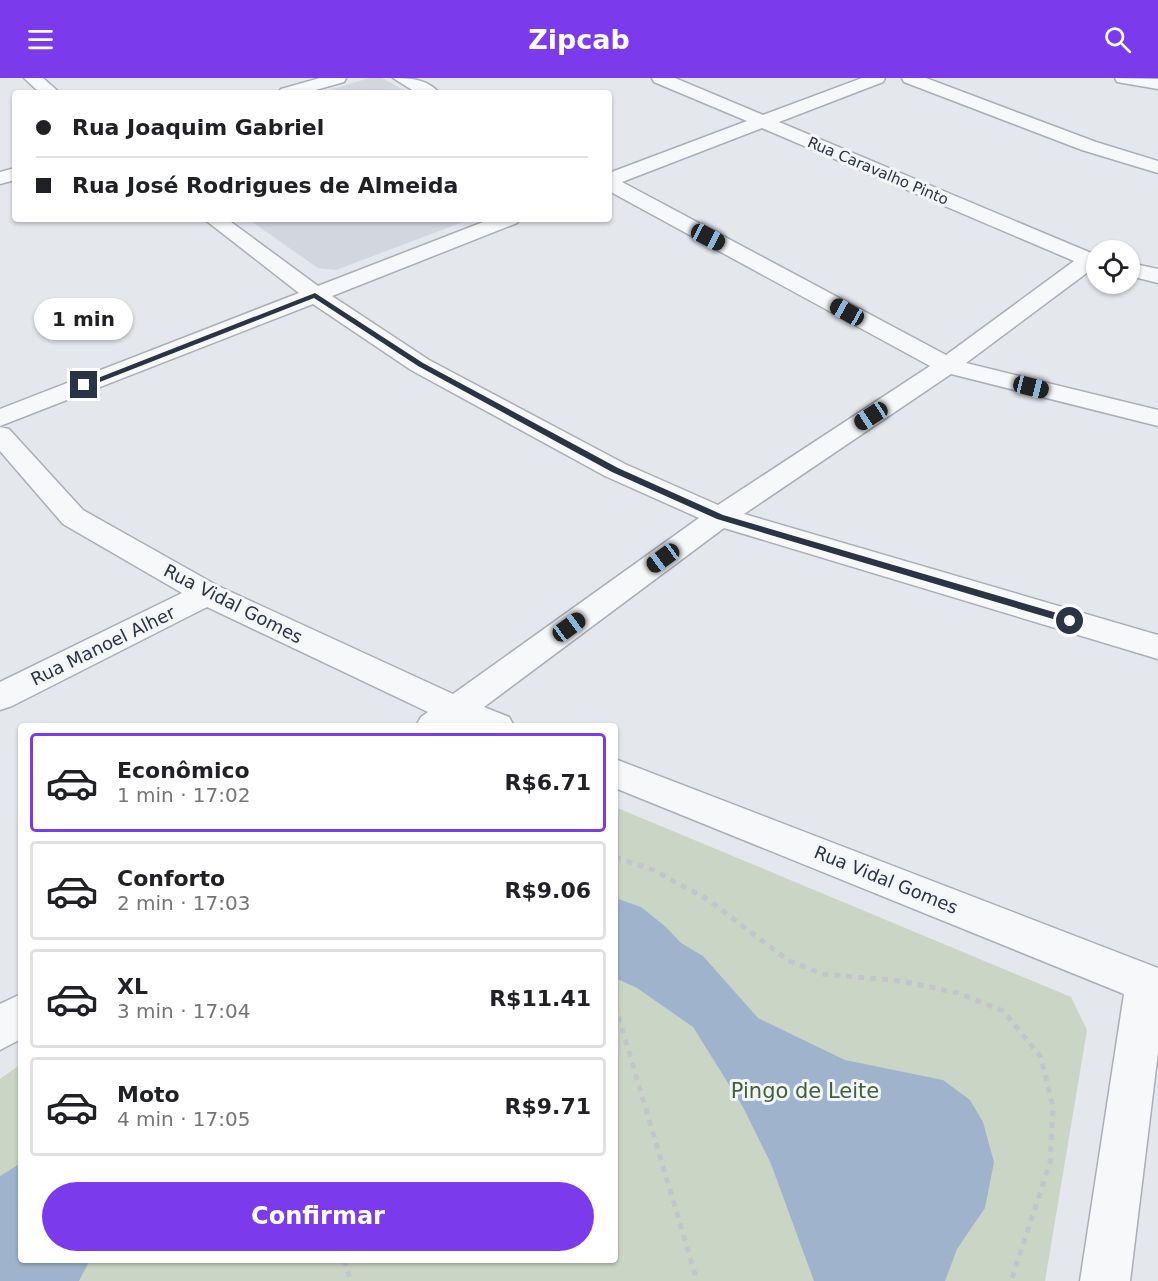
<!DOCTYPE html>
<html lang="pt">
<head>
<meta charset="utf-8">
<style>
  body { margin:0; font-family:"DejaVu Sans",sans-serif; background:#f6f6f6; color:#202124; height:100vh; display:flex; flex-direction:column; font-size:22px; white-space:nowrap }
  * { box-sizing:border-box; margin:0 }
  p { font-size:20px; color:#757577 }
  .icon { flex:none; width:33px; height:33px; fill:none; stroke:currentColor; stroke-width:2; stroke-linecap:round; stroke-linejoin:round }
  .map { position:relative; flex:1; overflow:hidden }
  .panel { position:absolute; left:18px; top:645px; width:600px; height:540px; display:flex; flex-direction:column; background:#fff; border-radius:6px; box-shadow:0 2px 4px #0004 }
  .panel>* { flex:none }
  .top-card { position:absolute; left:12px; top:12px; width:600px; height:132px; border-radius:6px; box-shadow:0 2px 4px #0004; display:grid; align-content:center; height:132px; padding:0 24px; background:#fff }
  .controls { position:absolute; left:1086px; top:162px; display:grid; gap:12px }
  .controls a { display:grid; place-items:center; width:54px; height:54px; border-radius:50%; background:#fff; box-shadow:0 2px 4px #0004; font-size:30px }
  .end { position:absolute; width:27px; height:27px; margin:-14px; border:8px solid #2b3445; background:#fff; box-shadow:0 0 0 3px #fff }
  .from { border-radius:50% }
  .bubble { position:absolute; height:42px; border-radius:21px; background:#fff; box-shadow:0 2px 4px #0004; font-size:20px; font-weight:600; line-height:42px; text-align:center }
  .car { position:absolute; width:18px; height:36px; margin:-18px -9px; border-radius:8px; box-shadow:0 0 4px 2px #0007; background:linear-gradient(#222 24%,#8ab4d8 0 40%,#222 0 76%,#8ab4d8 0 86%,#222 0) }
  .top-card b { display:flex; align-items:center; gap:21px; height:57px; font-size:22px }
  .top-card b+b { border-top:2px solid #e0e0e0 }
  .top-card i { width:15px; height:15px; background:#202124 }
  ul { padding:10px 0 0; list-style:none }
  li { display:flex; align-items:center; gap:18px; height:99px; margin:0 12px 9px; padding:0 12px; border:3px solid #e0e0e0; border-radius:6px }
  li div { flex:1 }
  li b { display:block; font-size:22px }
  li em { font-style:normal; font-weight:600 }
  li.selected { border-color:#7c3aed }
  li>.icon { width:54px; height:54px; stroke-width:1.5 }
  .primary-button { display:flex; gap:12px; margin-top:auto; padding:12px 24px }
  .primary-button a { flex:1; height:69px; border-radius:36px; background:#7c3aed; color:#fff; font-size:24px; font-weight:600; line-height:69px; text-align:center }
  header { display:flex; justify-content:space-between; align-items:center; height:78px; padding:0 24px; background:#7c3aed; color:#fff; font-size:27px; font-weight:600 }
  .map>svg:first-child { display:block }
</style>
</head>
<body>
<header><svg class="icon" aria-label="menu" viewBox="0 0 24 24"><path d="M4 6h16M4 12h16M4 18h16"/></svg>Zipcab<svg class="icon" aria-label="search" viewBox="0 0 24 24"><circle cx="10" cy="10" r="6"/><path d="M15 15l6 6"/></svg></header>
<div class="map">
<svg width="1158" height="1203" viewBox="0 0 1158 1203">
  <rect width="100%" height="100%" fill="#e4e7ec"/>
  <path fill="#d2d6de" d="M 369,0 L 382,0 L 409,15 L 320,15 Z
    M 248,141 L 471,141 L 336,192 L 318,190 Z"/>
  <path fill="#c9d6c5" d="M 615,729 L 1071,919 L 1087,952 L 1045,1203 L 0,1203 L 0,1001 L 21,986 L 21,1182 L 615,1182 Z"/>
  <path fill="#9fb4cc" d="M 615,820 L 641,829 L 666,849 L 681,865 L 703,878 L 758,940 L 845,982 L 943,1002 L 970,1022 L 983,1044 L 994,1084 L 985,1130 L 957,1171 L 945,1203 L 814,1203 L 771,1086 L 743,1029 L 693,949 L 637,910 L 615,900 Z
    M 21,1085 L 21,1182 L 90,1182 L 79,1203 L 0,1203 L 0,1098 Z"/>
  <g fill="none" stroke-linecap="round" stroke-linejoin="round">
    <g stroke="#a9aeb7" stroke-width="3">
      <path id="minor" d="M 24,0 L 43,0 L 60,15 L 40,15 Z
        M 320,0 L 346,0 L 344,4 L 305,15 L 278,15 L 281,11 Z
        M 393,0 C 409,0 428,1 439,15 L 417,15 Z
        M 652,0 L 675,0 L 763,37 L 862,0 L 885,0 L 883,4 L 779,44 L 1096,177 L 1096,191 L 1092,191 L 966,285 L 1158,332 L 1158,348 L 951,296 L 744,436 L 1158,557 L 1158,581 L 724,450 L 484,629 L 509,639 L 514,648 L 416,648 L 421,639 L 428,634 L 207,529 L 12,628 L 0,632 L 0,604 L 182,515 L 63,446 L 0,373 L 0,349 L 9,351 L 83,432 L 218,508 L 453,616 L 699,440 L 605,398 L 411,292 L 313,226 L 0,348 L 0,331 L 299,215 L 204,141 L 227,141 L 318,208 L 491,141 L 520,141 L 517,145 L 332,218 L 429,282 L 625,386 L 718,427 L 930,288 L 609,113 L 609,95 L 747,43 L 654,4 ZM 762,50 L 1074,183 L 946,277 L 622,104 Z
        M 902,0 L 926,0 L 1096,64 L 1158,83 L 1158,95 L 1082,72 L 904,4 Z
        M 1115,0 L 1158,1 L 1158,11 L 1117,4 Z
        M 15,90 L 15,102 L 0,106 L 0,94 Z
        M 1130,185 L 1158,191 L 1158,205 L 1130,198 Z
        M 615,681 L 1158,890 L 1158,974 L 1130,1203 L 1080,1203 L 1124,916 L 615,710 Z
        M 21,916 L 21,961 L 0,972 L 0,926 Z"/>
    </g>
    <path stroke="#c2c5cb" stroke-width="5" stroke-dasharray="6 6" stroke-linecap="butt" d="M 615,779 L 653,792 L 707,821 L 789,883 L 823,896 L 901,903 L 958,915 L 1003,933 L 1041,979 L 1053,1030 L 1050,1085 L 1011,1203
      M 615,927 L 697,1203
      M 344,1182 L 351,1203"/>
    <use href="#minor" fill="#f7f8fa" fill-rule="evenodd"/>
  </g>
  <path fill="#2b3445" d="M 315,215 L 423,285 L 618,390 L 723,437 L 1074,540 L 1075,543 L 1070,546 L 717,441 L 612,394 L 418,288 L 314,220 L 87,309 L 80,307 Z"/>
  <g text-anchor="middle" stroke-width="6" stroke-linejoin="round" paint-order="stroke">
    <g font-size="15" fill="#2b3445" stroke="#f4f6f9">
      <text transform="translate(878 93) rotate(23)" y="5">Rua Caravalho Pinto</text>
    </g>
    <g font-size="18" fill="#2b3445" stroke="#f4f6f9">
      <text transform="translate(233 526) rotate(27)" y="6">Rua Vidal Gomes</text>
      <text transform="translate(103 568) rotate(-26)" y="6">Rua Manoel Alher</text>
      <text transform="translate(886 802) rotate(22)" y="6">Rua Vidal Gomes</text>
    </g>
    <g font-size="21" fill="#3f6138" stroke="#f4f6f9">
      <text x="805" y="1020">Pingo de Leite</text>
    </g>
  </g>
</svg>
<div class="controls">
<a><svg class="icon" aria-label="locate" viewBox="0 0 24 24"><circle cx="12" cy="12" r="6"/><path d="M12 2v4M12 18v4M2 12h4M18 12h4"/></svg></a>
</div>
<i class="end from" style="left:1070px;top:543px"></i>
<i class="end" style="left:84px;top:307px"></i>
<div class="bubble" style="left:34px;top:220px;width:99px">1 min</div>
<i class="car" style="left:708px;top:159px;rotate:118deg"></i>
<i class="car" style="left:847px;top:234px;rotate:299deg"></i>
<i class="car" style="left:1031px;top:309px;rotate:104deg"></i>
<i class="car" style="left:871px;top:338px;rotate:237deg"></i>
<i class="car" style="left:663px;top:480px;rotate:234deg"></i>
<i class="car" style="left:569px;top:549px;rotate:54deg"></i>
<div class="top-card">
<b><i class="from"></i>Rua Joaquim Gabriel</b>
<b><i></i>Rua José Rodrigues de Almeida</b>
</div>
<section class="panel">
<ul>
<li class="selected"><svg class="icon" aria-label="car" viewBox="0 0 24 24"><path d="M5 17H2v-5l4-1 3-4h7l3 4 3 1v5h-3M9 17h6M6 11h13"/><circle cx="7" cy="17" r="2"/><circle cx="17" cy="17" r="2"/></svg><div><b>Econômico</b><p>1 min · 17:02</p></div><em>R$6.71</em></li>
<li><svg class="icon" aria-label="car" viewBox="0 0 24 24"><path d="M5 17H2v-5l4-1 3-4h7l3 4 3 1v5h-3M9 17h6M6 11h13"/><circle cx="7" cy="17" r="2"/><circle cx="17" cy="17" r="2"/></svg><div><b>Conforto</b><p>2 min · 17:03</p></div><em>R$9.06</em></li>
<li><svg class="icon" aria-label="car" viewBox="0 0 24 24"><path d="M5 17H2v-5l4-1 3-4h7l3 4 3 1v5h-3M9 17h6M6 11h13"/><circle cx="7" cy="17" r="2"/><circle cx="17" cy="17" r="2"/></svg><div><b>XL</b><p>3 min · 17:04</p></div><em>R$11.41</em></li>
<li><svg class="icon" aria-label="car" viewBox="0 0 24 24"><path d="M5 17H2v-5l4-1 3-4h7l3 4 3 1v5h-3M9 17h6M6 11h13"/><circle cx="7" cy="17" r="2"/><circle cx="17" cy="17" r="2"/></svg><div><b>Moto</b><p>4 min · 17:05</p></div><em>R$9.71</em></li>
</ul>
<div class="primary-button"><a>Confirmar</a></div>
</section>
</div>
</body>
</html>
